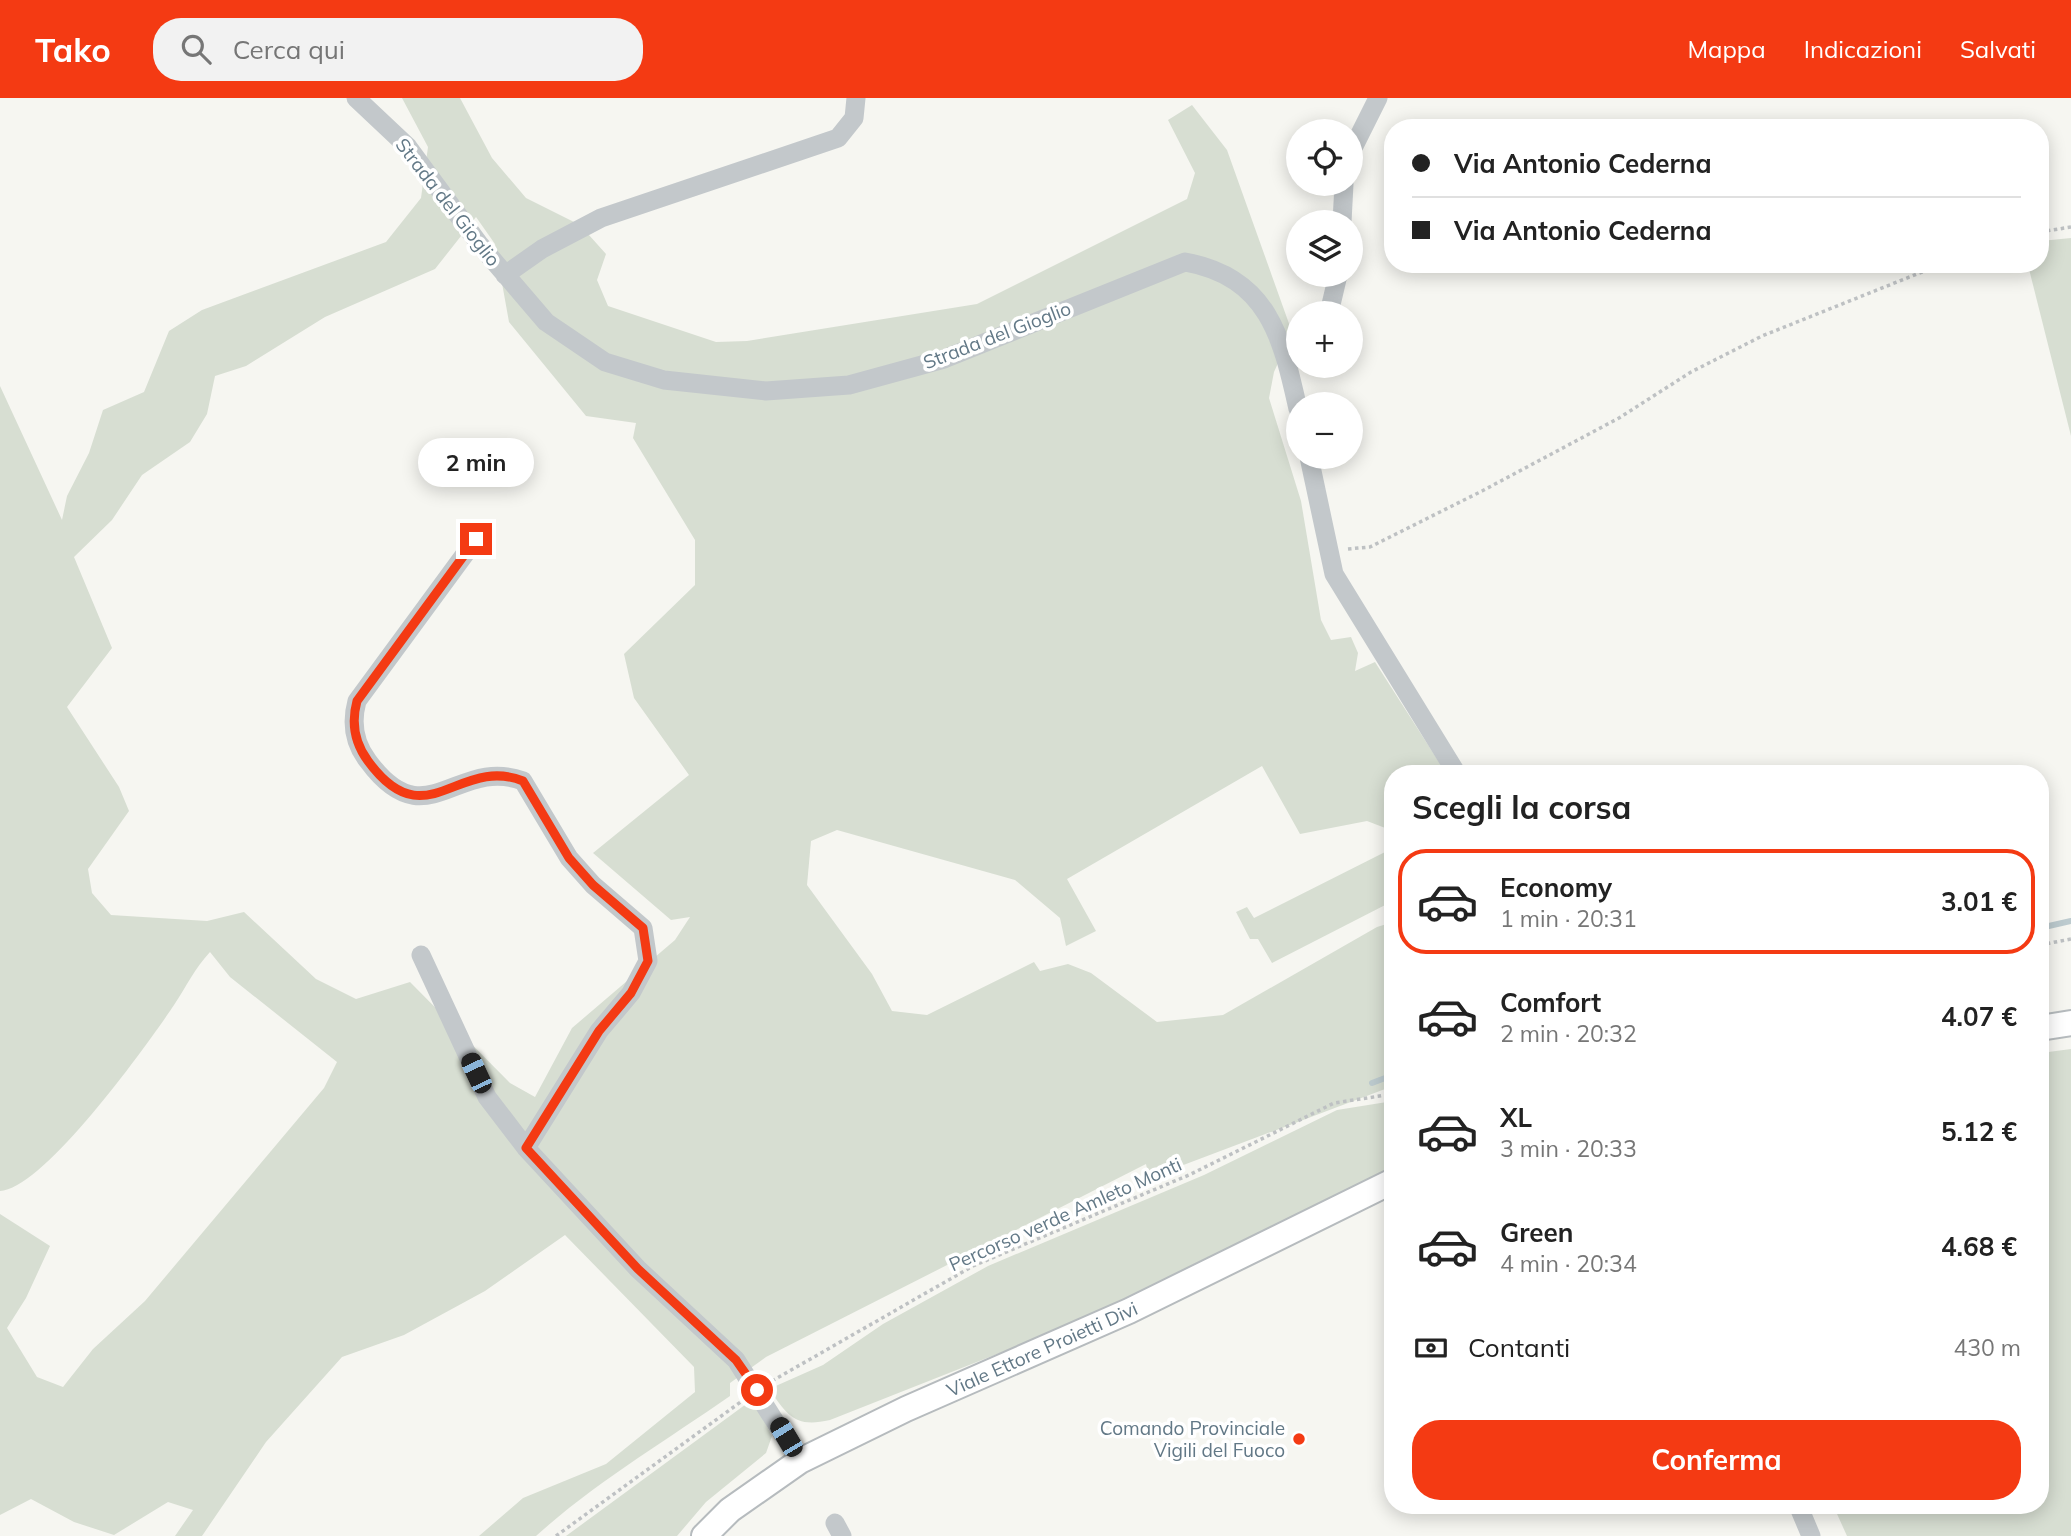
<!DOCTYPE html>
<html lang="it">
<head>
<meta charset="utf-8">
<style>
  body { margin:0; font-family:Mulish,sans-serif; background:#f2f2f2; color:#222; height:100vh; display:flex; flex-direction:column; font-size:26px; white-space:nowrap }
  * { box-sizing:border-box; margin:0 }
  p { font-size:23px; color:#767676 }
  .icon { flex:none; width:38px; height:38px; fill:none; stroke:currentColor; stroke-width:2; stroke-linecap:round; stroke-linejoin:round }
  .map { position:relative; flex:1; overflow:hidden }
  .side { position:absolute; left:1384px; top:667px; width:665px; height:749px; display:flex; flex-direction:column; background:#fff; border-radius:28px; box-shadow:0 4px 18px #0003 }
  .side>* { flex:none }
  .banner { position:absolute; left:1384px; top:21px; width:665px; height:154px; border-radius:28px; box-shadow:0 4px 18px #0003; display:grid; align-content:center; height:154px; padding:0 28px; background:#fff }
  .controls { position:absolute; left:1286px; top:21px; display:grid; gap:14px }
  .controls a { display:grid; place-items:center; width:77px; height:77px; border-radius:50%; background:#fff; box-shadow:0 4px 18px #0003; font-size:35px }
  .end { position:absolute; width:32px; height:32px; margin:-16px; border:9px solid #f43a13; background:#fff; box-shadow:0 0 0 4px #fff }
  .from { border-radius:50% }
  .bubble { position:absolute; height:49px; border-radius:24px; background:#fff; box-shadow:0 4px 18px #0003; font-size:23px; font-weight:700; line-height:49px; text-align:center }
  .car { position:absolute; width:21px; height:42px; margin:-21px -10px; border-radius:9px; box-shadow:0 0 5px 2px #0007; background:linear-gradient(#222 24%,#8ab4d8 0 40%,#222 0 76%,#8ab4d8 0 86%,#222 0) }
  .banner b { display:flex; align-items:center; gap:24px; height:66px; font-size:26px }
  .banner b+b { border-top:2px solid #e0e0e0 }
  .banner i { width:18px; height:18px; background:#222 }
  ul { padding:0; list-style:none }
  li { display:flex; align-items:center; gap:21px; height:105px; margin:0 14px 10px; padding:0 14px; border:4px solid transparent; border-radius:28px }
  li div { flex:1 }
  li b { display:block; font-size:26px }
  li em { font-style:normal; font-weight:700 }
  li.on { border-color:#f43a13 }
  li>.icon { width:63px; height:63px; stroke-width:1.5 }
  h2 { padding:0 28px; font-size:32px; line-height:84px }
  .pay { display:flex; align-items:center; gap:18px; height:77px; padding:0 28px; font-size:26px }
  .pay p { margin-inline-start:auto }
  .action { display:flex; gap:14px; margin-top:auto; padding:14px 28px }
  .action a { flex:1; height:80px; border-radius:28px; background:#f43a13; color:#fff; font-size:28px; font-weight:700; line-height:80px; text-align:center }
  header { display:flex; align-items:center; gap:42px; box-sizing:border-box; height:98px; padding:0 35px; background:#f43a13; color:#fff }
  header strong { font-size:33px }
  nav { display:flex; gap:38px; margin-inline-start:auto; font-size:24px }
  .search { width:490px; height:63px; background:#f2f2f2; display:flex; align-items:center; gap:18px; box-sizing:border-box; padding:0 24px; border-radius:28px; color:#767676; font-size:26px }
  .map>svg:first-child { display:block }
</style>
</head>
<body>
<header>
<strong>Tako</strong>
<div class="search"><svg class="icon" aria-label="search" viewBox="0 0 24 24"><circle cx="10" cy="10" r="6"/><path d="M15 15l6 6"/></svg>Cerca qui</div>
<nav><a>Mappa</a><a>Indicazioni</a><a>Salvati</a></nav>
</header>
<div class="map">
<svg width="2071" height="1438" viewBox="0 0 2071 1438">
  <rect width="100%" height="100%" fill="#f6f6f1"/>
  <path fill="#d7ded2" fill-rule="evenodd" d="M 402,0 L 460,0 L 492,60 L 526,100 L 580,127 L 606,156 L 597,182 L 608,208 L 716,244 L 747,243 L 977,206 L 1187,101 L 1195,75 L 1168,22 L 1192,7 L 1227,52 L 1292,234 L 1274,274 L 1269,300 L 1301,403 L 1321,522 L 1331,542 L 1351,539 L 1358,555 L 1355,573 L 1375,564 L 1446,675 L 1393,676 L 1393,733 L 1367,723 L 1300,736 L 1262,668 L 1067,781 L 1096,833 L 1066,848 L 1060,820 L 1015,782 L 837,732 L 811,743 L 807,787 L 872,876 L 892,913 L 927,917 L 1034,864 L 1040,873 L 1068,866 L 1091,875 L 1157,924 L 1223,917 L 1377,829 L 1393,824 L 1393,988 L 1149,1080 L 1146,1066 L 766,1259 L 730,1285 L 730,1298 C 664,1344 596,1384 536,1438 L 479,1438 L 523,1400 L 606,1366 L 695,1294 L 694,1269 L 565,1137 L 485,1193 L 404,1237 L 342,1259 L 266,1344 L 202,1438 L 175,1438 L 193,1412 L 168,1404 L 114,1437 L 74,1424 L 31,1401 L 0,1417 L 0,1116 L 50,1148 L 26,1200 L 7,1230 L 37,1279 L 63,1289 L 93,1251 L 145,1203 L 324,990 L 337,964 L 230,879 L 210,854 C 195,870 186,889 174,907 C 148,946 44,1091 0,1093 L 0,288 L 62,422 L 67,398 L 89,355 L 103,312 L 144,294 L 169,233 L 202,212 L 386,144 L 421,100 L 428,49 ZM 476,119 L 495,146 L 509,224 L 586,318 L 636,325 L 633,340 L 695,442 L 695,487 L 624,556 L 634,600 L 689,677 L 593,755 L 671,822 L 690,819 L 675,842 L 572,930 L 535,999 L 510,985 L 410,884 L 356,901 L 316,881 L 244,814 L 207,823 L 111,817 L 92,795 L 88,771 L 129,713 L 119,689 L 67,609 L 112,550 L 74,459 L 112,422 L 142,377 L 190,344 L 207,316 L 215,278 L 246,268 L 325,219 L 435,171 Z
    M 2071,140 L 2071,338 L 2029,171 L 2021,166 L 2040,166 L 2041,143 Z
    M 1393,750 L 1393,803 L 1272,865 L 1258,841 L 1250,841 L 1236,814 L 1247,809 L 1254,820 Z
    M 2071,951 L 2071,1438 L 1847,1438 L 1833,1407 L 2040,1407 L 2041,955 Z
    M 1393,1003 L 1393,1076 L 1124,1206 L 830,1322 C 795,1330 788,1318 769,1291 L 823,1267 L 883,1226 L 988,1168 L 1204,1077 L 1337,1012 Z
    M 753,1301 L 772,1338 L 766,1355 L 706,1404 L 677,1438 L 566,1438 Z"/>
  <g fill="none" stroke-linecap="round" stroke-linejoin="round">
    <path stroke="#bdcbcf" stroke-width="6" d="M 2040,830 L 2071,823
      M 1372,985 L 1393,977"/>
    <g stroke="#b6bbbe" stroke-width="28">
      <path id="major" d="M 2040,930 L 2071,925
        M 704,1438 L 730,1412 L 800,1363 L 906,1311 L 1129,1213 L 1393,1083"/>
    </g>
    <path stroke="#bec1c3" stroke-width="3.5" stroke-dasharray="3.5 3.5" stroke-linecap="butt" d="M 2040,134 L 2071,129
      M 1348,451 L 1370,449 L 1482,393 L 1619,320 L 1691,274 L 1762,238 L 1942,166
      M 2040,847 L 2071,841
      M 772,1283 L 973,1168 L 1189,1077 L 1334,1005 L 1393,996
      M 556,1438 L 742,1303"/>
    <path stroke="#c3c8cb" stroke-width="19" d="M 356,0 L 408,49 L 480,147 L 546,224 L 605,264 L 664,282 L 766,293 L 849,287 L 944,261 L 1185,164 C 1268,179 1282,239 1298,311
      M 1351,54 L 1378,0
      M 1342,124 L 1344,86
      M 505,177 L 542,151 L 601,120 L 838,40 L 854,20 L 856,0
      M 1329,215 L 1338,177
      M 1309,359 L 1334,476 L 1457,676
      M 476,441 L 357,603 C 351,625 354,645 368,663 C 426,742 457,658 523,683 L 569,760 L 593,787 L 643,830 L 648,863 L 631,895 L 599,933 L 526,1050
      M 421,857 L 487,999 L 526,1050 L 638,1171 L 736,1262 L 800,1363
      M 1798,1407 L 1811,1438
      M 835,1425 L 842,1438"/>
    <use href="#major" stroke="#fff" stroke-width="24"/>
  </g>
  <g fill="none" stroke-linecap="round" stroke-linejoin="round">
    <path stroke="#f43a13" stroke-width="9" d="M 476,441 L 357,603 C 351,625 354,644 368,663 C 426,742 458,657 523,683 L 569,760 L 593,787 L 643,830 L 648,863 L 631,895 L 599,933 L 526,1050 L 638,1171 L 736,1262 L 757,1292"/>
  </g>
  <circle fill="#f43a13" stroke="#fff" stroke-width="2.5" cx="1299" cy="1341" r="7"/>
  <g text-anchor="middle" stroke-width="7" stroke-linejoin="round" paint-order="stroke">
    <g font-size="19" fill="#627886" stroke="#fff">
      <text transform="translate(448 104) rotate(52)" y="7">Strada del Gioglio</text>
      <text transform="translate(997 237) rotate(-21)" y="7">Strada del Gioglio</text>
      <text transform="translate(1065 1116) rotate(-24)" y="7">Percorso verde Amleto Monti</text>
      <text transform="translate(1042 1251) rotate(-24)" y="7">Viale Ettore Proietti Divi</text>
    </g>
    <g font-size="19" fill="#627886" stroke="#fff" text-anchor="end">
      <text x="1285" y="1337">Comando Provinciale<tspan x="1285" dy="22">Vigili del Fuoco</tspan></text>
    </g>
  </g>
</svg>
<div class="controls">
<a><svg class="icon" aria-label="locate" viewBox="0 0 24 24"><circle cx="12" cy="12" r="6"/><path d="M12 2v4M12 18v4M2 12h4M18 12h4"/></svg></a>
<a><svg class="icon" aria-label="layers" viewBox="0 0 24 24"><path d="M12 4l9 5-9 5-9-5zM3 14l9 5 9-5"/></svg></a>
<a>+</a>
<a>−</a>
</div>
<i class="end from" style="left:757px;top:1292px"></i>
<i class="end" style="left:476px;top:441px"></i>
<div class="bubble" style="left:418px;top:340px;width:116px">2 min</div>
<i class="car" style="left:476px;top:975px;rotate:335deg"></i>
<i class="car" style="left:786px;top:1339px;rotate:329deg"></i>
<div class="banner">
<b><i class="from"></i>Via Antonio Cederna</b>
<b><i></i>Via Antonio Cederna</b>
</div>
<section class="side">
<h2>Scegli la corsa</h2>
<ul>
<li class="on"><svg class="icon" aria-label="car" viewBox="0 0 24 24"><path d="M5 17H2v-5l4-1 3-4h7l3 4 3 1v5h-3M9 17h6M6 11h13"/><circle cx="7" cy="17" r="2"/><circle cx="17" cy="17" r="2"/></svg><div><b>Economy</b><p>1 min · 20:31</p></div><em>3.01 €</em></li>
<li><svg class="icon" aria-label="car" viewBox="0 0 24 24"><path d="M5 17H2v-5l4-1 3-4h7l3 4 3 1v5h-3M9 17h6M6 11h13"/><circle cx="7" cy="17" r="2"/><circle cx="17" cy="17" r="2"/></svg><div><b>Comfort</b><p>2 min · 20:32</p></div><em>4.07 €</em></li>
<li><svg class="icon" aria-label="car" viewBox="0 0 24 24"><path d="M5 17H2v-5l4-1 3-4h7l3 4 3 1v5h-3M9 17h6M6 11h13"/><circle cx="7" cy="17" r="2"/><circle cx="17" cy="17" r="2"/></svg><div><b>XL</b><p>3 min · 20:33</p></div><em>5.12 €</em></li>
<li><svg class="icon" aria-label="car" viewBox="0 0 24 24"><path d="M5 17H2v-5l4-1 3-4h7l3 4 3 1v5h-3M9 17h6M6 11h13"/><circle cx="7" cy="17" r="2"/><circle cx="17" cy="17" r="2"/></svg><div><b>Green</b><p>4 min · 20:34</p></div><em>4.68 €</em></li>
</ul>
<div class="pay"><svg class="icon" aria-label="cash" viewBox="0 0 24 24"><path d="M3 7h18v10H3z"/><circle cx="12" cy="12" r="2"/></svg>Contanti<p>430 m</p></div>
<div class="action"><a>Conferma</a></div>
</section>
</div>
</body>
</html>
